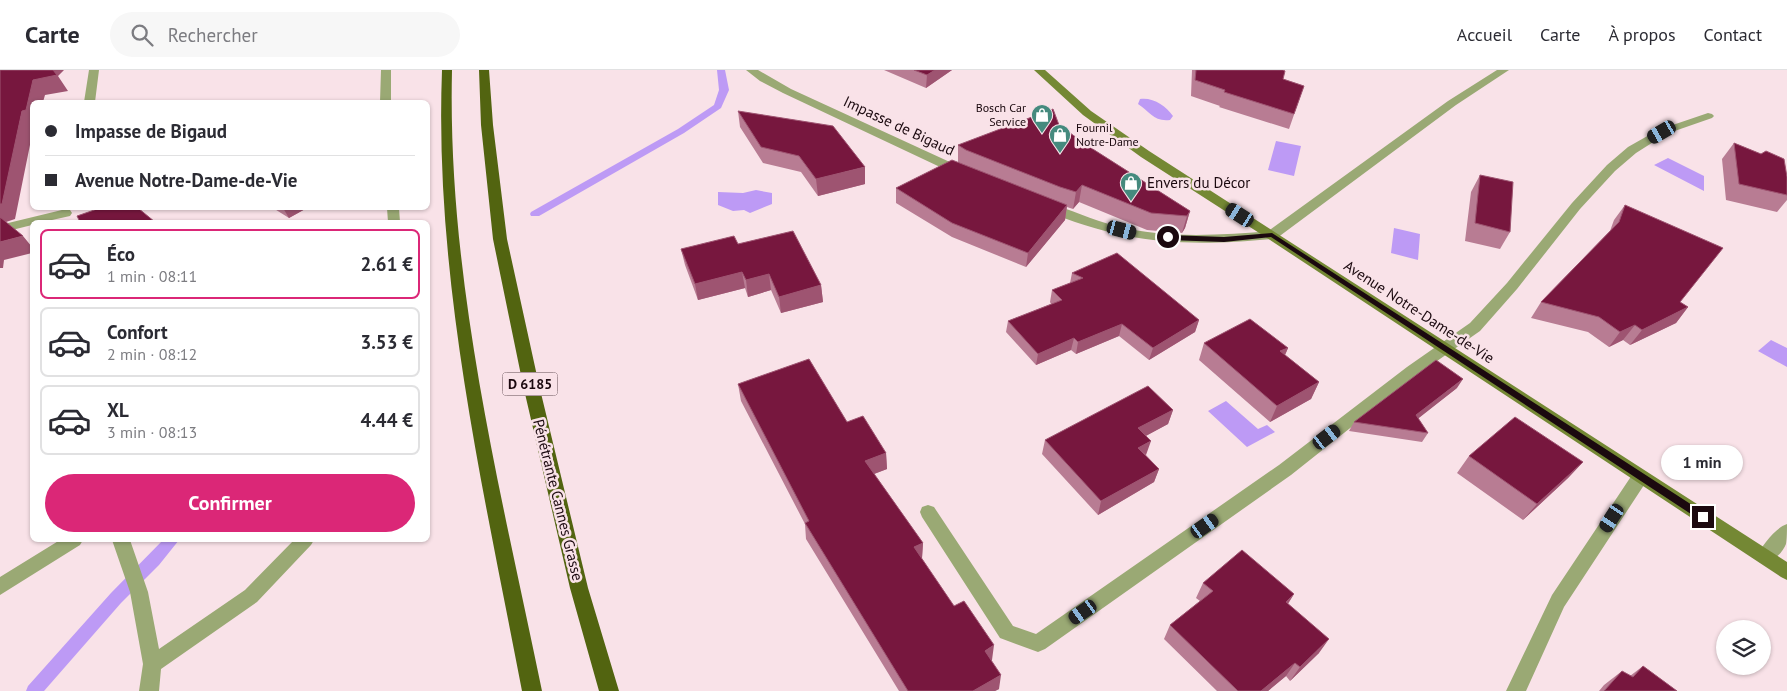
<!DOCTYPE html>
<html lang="fr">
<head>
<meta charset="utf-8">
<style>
  body { margin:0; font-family:"PT Sans",sans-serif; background:#f7f7f7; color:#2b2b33; height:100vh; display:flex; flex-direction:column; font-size:19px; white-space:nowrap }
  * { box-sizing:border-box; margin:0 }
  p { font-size:16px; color:#7c7c81 }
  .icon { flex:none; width:28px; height:28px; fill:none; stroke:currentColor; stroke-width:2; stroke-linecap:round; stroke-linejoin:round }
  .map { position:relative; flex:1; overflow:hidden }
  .details { position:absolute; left:30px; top:150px; width:400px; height:322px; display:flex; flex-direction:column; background:#fff; border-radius:8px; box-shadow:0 1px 4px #0004 }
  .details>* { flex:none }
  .hud { position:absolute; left:30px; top:30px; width:400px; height:110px; border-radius:8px; box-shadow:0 1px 4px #0004; display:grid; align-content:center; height:110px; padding:0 15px; background:#fff }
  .buttons { position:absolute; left:1716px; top:550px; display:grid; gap:10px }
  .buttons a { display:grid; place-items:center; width:55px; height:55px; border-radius:50%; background:#fff; box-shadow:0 1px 4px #0004; font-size:25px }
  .end { position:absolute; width:22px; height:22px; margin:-11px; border:6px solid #1b090f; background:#fff; box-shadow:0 0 0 2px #fff }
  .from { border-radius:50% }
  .bubble { position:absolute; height:35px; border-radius:18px; background:#fff; box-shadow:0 1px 4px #0004; font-size:16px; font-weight:700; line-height:35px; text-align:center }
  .car { position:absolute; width:15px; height:30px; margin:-15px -8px; border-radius:6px; box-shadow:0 0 4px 1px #0007; background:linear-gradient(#222 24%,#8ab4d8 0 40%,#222 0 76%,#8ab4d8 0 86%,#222 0) }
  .hud b { display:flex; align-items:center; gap:18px; height:48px; font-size:19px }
  .hud b+b { border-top:1px solid #e1e1e2 }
  .hud i { width:12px; height:12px; background:#2b2b33 }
  ul { padding:9px 0 0; list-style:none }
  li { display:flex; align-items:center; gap:15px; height:70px; margin:0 10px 8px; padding:0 5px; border:2px solid #e1e1e2; border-radius:8px }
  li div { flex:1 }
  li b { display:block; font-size:19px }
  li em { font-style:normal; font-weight:700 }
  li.current { border-color:#db2777 }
  li>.icon { width:45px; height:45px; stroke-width:1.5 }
  .button { display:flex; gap:10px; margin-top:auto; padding:10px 15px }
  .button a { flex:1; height:58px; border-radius:30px; background:#db2777; color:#fff; font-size:20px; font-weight:700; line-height:58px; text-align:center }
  header { display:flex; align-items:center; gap:30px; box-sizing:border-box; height:70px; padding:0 25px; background:#fff; border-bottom:1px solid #e1e1e2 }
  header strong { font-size:24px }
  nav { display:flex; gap:28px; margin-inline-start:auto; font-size:18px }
  .search { width:350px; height:45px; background:#f7f7f7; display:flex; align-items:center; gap:12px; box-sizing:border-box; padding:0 18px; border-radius:28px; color:#7c7c81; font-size:19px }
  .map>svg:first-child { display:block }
</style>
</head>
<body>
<header>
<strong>Carte</strong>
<div class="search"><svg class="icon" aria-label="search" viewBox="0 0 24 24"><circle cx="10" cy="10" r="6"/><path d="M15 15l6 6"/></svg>Rechercher</div>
<nav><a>Accueil</a><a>Carte</a><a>À propos</a><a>Contact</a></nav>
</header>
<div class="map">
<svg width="1787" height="621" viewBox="0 0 1787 621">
  <rect width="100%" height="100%" fill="#f9e2e8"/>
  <path fill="#bd9af5" d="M 1140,29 C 1153,27 1166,36 1173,46 L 1170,50 C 1154,52 1150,42 1138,34 Z
    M 1276,71 L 1301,76 L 1294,106 L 1268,100 Z
    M 1668,88 L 1704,106 L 1704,121 L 1654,95 Z
    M 756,120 L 772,123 L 772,134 L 750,143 L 744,140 L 733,141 L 718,135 L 718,122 L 743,123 Z
    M 1394,158 L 1420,164 L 1418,190 L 1391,183 Z
    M 1771,270 L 1787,278 L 1787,297 L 1758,281 Z
    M 1226,331 L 1258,359 L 1267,355 L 1275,362 L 1247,377 L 1208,341 Z"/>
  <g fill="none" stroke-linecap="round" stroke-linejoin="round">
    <path fill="#bd9af5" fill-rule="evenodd" d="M 717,0 L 725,0 L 729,20 L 721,38 L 684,63 L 539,146 L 531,146 L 530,144 L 531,142 L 678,59 L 714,35 L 719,20 Z
      M 163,470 L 179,470 L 159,495 L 121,533 L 44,621 L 26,621 L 28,616 L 111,523 Z"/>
    <path fill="#9aa974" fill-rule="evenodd" d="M 1497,0 L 1509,0 L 1456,35 L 1277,168 L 1267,168 L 1266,165 L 1267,162 L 1448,31 Z
      M 1787,454 C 1787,459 1787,469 1786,474 C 1782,484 1770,496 1759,492 L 1756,487 C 1762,476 1775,458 1787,454 Z"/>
    <path fill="#9aa974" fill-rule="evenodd" d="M 89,0 L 99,0 L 95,32 L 84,32 Z
      M 381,0 L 391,0 L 391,32 L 380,32 Z
      M 746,0 L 758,0 L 791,19 L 965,99 L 967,102 L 961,106 L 957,105 L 783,23 L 760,11 Z
      M 1708,43 L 1712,44 L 1714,46 L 1712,48 L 1666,64 L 1636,83 L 1615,101 L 1580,139 L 1517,219 L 1480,261 L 1417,305 L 1291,405 L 1045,579 L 1038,582 L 1000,568 L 922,447 L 920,442 L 922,437 L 928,435 L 934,437 L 1013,556 L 1036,564 L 1279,395 L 1407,297 L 1470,253 L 1507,213 L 1572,133 L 1607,95 L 1628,77 L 1658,60 Z
      M 1047,133 C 1070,139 1092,150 1116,156 C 1167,169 1220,165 1272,161 L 1278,165 L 1272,169 C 1184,177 1126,174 1043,140 L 1041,137 Z
      M 387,138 L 399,138 L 400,152 L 388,152 Z
      M 66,139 L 70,140 L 72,143 L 70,146 L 43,152 L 32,152 L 32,155 L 0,163 L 0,155 Z
      M 1640,400 L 1646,402 L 1648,407 L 1646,412 L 1564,537 L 1526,621 L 1506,621 L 1552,525 L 1634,402 Z
      M 60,470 L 83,470 L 80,475 L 0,525 L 0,507 Z
      M 112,470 L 130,470 L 148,522 L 159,579 L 245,520 L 294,470 L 314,470 L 311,475 L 257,532 L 161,599 L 159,621 L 139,621 L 143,594 L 130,522 Z"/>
    <path fill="#748834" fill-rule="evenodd" d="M 1034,0 L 1045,0 L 1091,41 L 1149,81 L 1787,492 L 1787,510 L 1781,507 L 1267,168 L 1141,87 L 1083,45 Z"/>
    <path fill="#526410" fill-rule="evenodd" d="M 442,0 L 452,0 C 447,210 500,417 542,621 L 522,621 C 483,417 434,209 442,0 Z
      M 479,0 L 489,0 L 493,55 L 507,169 L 539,315 L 588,518 L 619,621 L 599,621 L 570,518 L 523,315 L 493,169 L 481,55 Z"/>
  </g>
  <path fill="#b87c93" d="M 884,0 L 952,0 L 926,18 Z
    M 1192,0 L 1283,0 L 1283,9 L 1304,16 L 1289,59 L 1219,37 L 1220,36 L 1191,26 Z
    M 738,41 L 865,114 L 818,126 L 801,102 L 763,93 L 740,57 Z
    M 1059,55 L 1088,76 L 1190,141 L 1185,158 L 1182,163 L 1147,160 L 1079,132 L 1073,139 L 1067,137 L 1065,150 L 1026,197 L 952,167 L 896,133 L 896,118 L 958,92 L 958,75 Z
    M 1734,73 L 1761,84 L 1787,107 L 1787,130 L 1777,142 L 1726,130 L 1722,89 Z
    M 1480,105 L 1510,162 L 1500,179 L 1465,171 L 1471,122 Z
    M 1625,135 L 1680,232 L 1688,237 L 1676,253 L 1630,275 L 1623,270 L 1609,277 L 1588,262 L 1531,248 L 1541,232 L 1610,161 L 1614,150 Z
    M 273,138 L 307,138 L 289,148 Z
    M 738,174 L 821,215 L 823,232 L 781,243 L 771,220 L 748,227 L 745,218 L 698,230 L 685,195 L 681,179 Z
    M 1072,203 L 1199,250 L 1195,262 L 1149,290 L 1119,266 L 1076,284 L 1071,280 L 1036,295 L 1006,262 L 1008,251 L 1051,234 L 1050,232 L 1052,220 L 1070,213 Z
    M 1204,273 L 1288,278 L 1285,285 L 1319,312 L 1311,329 L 1270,352 L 1199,290 Z
    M 738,314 L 847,352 L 886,383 L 887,399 L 874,404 L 923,473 L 922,488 L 921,489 L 992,590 L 991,590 L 999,619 L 995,621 L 899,621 L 806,469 L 805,454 L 741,331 Z
    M 1457,318 L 1418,348 L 1428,363 L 1422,372 L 1349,361 L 1354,352 Z
    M 1173,340 L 1168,354 L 1145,366 L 1146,385 L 1159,399 L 1154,412 L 1098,445 L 1042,384 L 1045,370 Z
    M 1469,386 L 1583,392 L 1568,408 L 1523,450 L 1457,403 Z
    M 1203,513 L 1294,524 L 1288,534 L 1319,583 L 1290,611 L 1286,606 L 1268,621 L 1217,621 L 1164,569 L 1170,555 L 1200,531 L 1196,528 Z
    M 1643,596 L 1677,621 L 1599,621 L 1604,615 L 1622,601 L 1630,606 Z"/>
  <path fill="#9e5471" d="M 51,0 L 64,0 L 58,6 L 68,21 L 45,25 L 43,32 L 32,32 L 32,65 L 15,149 L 0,154 L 0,134 L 22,41 L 33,10 Z
    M 935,0 L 952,0 L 926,18 L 927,5 Z
    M 865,97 L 865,114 L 818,126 L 816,109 Z
    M 1082,115 L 1079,132 L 1073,139 L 1076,122 Z
    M 1067,135 L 1065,150 L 1026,197 L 1028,183 Z
    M 283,138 L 307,138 L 289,148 Z
    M 1190,141 L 1185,158 L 1182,163 L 1187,146 Z
    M 23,166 L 32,177 L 32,183 L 4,190 L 3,198 L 0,198 L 0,172 Z
    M 742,202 L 745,218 L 698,230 L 695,214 Z
    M 769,204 L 771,220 L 748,227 L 746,210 Z
    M 821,215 L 823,232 L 781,243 L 779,227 Z
    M 1688,237 L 1676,253 L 1630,275 L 1642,260 Z
    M 1199,250 L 1195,262 L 1149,290 L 1153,278 Z
    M 1122,254 L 1119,266 L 1076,284 L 1078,272 Z
    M 1635,255 L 1623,270 L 1609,277 L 1620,262 Z
    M 1074,268 L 1071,280 L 1036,295 L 1038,284 Z
    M 1288,278 L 1281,294 L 1280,281 Z
    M 1463,309 L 1457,318 L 1410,355 L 1416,345 Z
    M 1319,312 L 1311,329 L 1270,352 L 1277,336 Z
    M 1173,340 L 1168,354 L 1133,373 L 1138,358 Z
    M 1151,371 L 1146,385 L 1138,378 Z
    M 886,383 L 887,399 L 866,407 L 865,391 Z
    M 1583,392 L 1568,408 L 1523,450 L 1537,434 Z
    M 1159,399 L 1154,412 L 1098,445 L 1101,431 Z
    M 923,473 L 922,488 L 913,493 L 914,477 Z
    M 1294,524 L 1285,538 L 1286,532 Z
    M 1329,569 L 1319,583 L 1290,611 L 1300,597 Z
    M 994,575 L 992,590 L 983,595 L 985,581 Z
    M 1295,593 L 1286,606 L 1268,621 L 1261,621 Z
    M 1001,605 L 999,619 L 995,621 L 973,621 Z"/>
  <path fill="#77173e" stroke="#9e5471" d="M 0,0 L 53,0 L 57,5 L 33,10 L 26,40 L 22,41 L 2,134 L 0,134 Z
    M 914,0 L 935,0 L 927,5 Z
    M 1196,0 L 1283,0 L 1285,1 L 1283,9 L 1304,16 L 1294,44 L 1224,22 L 1225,20 L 1195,10 Z
    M 1053,39 L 1059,55 L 1088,76 L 1190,141 L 1187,146 L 1151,143 L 1082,115 L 1076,122 L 1060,117 L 966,80 L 958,75 Z
    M 738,41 L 833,56 L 865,97 L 816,109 L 799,86 L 761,77 Z
    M 1734,73 L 1761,84 L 1766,81 L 1784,89 L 1787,107 L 1787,125 L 1739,114 Z
    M 952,90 L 1067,135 L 1028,183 L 952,153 L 896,118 Z
    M 1480,105 L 1513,112 L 1510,162 L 1475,153 Z
    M 1625,135 L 1723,178 L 1680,232 L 1688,237 L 1642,260 L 1635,255 L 1620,262 L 1599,247 L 1541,232 L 1619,152 Z
    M 100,138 L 138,138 L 155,152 L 80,152 L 77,146 Z
    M 0,147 L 23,166 L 0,172 Z
    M 793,161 L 821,215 L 779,227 L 769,204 L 746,210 L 742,202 L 695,214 L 681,179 L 734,166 L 738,174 Z
    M 1117,183 L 1199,250 L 1153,278 L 1122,254 L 1078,272 L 1074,268 L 1038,284 L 1008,251 L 1062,230 L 1052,220 L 1083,208 L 1072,203 Z
    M 1250,249 L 1288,278 L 1280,281 L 1319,312 L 1277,336 L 1204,273 Z
    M 809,289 L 847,352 L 863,346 L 886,383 L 865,391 L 923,473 L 914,477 L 954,536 L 964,531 L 994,575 L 985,581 L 1001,605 L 973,621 L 908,621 L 805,453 L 809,451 L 738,314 Z
    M 1436,290 L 1463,309 L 1416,345 L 1428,363 L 1354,352 Z
    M 1148,316 L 1173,340 L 1138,358 L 1151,371 L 1138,378 L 1159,399 L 1101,431 L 1045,370 Z
    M 1515,347 L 1583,392 L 1537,434 L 1469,386 Z
    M 1242,480 L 1294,524 L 1286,532 L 1329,569 L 1300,597 L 1295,593 L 1261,621 L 1238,621 L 1170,555 L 1213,521 L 1203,513 Z
    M 1643,596 L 1677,621 L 1604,621 L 1622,601 L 1633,607 Z"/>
  <path fill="#1b090f" d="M 1272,163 L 1706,444 L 1706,450 L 1700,450 L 1271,167 L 1224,172 L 1168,170 L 1164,167 L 1168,165 L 1224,167 Z"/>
  <defs>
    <g id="shop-pin" transform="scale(1.125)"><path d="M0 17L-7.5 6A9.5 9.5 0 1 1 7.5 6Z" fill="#458a7e" stroke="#f9e2e8"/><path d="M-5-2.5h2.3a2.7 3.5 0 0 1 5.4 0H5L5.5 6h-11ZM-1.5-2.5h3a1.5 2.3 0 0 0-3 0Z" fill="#fff"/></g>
  </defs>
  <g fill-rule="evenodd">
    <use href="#shop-pin" x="1042" y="45"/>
    <use href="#shop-pin" x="1060" y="65"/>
    <use href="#shop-pin" x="1131" y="113"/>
  </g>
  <g text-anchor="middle" stroke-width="5" stroke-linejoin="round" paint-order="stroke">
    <g font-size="12" fill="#1b090f" stroke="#f9e2e8" text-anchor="end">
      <text x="1026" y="42">Bosch Car<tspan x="1026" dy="14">Service</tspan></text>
      <text x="1076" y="62" text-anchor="start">Fournil<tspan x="1076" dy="14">Notre-Dame</tspan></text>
    </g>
    <rect fill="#f9e2e8" stroke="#5e4a50" stroke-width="1" x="502.5" y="302.5" width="55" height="23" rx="4"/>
    <g font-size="14" font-weight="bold" fill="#1b090f">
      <text x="530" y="319">D 6185</text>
    </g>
    <g font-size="15" fill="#1b090f" stroke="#f9e2e8">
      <text transform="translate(899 56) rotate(25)" y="5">Impasse de Bigaud</text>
      <text transform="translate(1419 242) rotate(33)" y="5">Avenue Notre-Dame-de-Vie</text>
      <text transform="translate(558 430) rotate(76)" y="5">Pénétrante Cannes Grasse</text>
    </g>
    <g font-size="15" fill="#1b090f" stroke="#f9e2e8" text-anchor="start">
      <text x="1147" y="118">Envers du Décor</text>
    </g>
  </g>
</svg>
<div class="buttons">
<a><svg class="icon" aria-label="layers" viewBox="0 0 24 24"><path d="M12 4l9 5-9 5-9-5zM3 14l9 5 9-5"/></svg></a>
</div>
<i class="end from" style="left:1168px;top:167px"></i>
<i class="end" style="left:1703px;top:447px"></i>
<div class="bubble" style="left:1661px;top:375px;width:82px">1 min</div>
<i class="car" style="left:1662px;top:62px;rotate:240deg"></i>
<i class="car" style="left:1240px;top:145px;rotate:302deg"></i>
<i class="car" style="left:1122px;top:160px;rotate:105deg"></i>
<i class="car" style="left:1327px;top:367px;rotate:53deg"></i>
<i class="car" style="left:1612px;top:448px;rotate:213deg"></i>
<i class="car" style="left:1205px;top:456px;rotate:55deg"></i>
<i class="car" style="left:1083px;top:542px;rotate:235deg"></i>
<div class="hud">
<b><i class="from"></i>Impasse de Bigaud</b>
<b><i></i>Avenue Notre-Dame-de-Vie</b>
</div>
<section class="details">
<ul>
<li class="current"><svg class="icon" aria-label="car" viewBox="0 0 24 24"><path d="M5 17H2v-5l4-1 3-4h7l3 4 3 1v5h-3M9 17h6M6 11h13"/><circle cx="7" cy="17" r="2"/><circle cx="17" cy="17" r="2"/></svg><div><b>Éco</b><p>1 min · 08:11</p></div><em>2.61 €</em></li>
<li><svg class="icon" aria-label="car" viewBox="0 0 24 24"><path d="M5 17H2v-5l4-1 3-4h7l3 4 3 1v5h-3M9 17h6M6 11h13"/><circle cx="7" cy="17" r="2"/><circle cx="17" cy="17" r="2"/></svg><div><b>Confort</b><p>2 min · 08:12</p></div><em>3.53 €</em></li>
<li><svg class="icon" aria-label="car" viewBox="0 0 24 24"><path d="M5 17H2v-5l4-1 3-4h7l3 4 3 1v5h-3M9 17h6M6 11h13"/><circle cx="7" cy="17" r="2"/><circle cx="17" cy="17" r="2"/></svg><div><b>XL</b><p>3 min · 08:13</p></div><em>4.44 €</em></li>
</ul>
<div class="button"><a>Confirmer</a></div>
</section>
</div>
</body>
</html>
